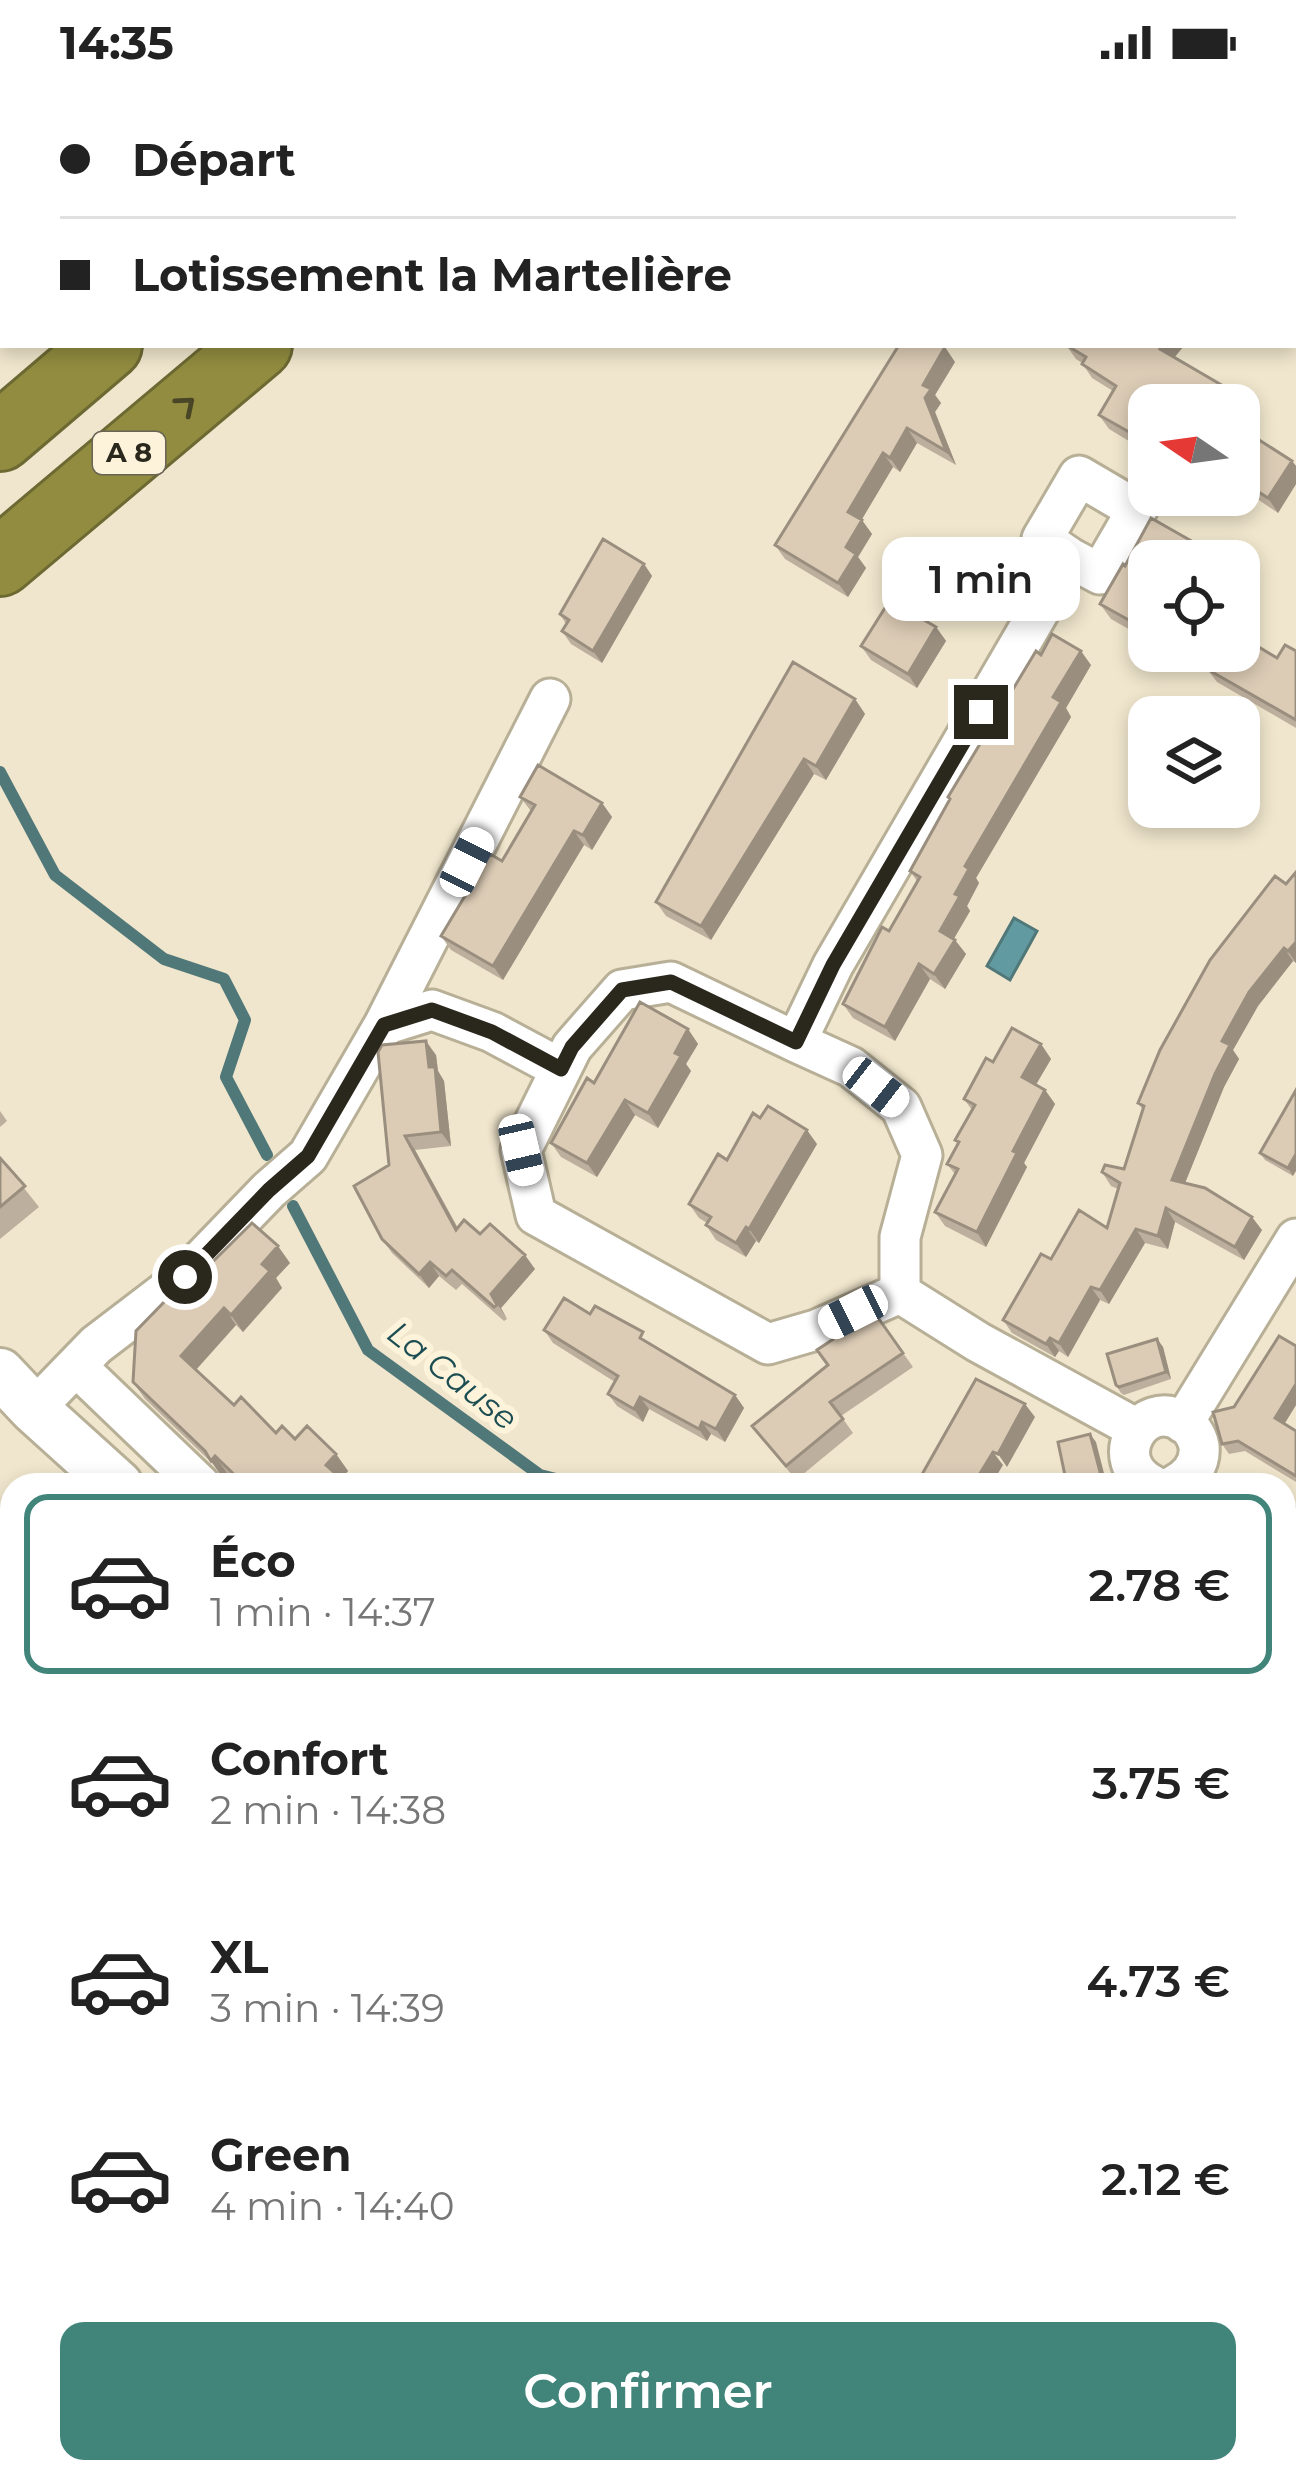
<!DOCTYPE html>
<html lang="fr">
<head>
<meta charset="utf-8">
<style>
  body { margin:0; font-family:Montserrat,sans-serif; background:#f6f6f6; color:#222; height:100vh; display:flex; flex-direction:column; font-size:45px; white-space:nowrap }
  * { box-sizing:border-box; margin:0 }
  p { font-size:39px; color:#767676 }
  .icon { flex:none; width:66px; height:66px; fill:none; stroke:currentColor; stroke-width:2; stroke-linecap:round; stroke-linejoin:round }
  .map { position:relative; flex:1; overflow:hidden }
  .sheet { position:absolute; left:0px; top:1389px; width:1296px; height:1011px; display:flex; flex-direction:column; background:#fff; border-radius:36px 36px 0 0; box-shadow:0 6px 18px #0003 }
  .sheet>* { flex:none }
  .banner { position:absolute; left:0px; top:0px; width:1296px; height:264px; box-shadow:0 6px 18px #0003; display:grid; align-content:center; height:264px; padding:0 60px; background:#fff }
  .needle { width:78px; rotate:283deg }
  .buttons { position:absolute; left:1128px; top:300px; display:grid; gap:24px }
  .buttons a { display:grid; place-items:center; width:132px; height:132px; border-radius:24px; background:#fff; box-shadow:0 6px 18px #0003; font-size:60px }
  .end { position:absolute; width:54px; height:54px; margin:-27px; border:15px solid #2a271d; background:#fff; box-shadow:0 0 0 6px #fff }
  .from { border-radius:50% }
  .bubble { position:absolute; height:84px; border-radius:24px; background:#fff; box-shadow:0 6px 18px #0003; font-size:39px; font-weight:600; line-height:84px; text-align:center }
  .car { position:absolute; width:36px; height:72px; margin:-36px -18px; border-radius:15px; box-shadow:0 0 9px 3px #0007; background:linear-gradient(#fff 24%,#345 0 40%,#fff 0 76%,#345 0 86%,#fff 0) }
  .banner b { display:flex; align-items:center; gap:42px; height:114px; font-size:45px }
  .banner b+b { border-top:3px solid #e0e0e0 }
  .banner i { width:30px; height:30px; background:#222 }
  ul { padding:21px 0 0; list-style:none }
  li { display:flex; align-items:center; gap:36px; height:180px; margin:0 24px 18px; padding:0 36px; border:6px solid transparent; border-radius:24px }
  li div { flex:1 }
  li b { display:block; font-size:45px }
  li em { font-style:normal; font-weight:600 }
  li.active { border-color:#40847a }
  li>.icon { width:108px; height:108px; stroke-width:1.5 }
  .cta { display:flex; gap:24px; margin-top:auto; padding:24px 60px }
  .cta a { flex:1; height:138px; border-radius:24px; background:#40847a; color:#fff; font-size:48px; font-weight:600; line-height:138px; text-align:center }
  .status { display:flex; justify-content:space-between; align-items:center; height:84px; padding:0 60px; background:#fff; direction:ltr }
  .status svg { height:33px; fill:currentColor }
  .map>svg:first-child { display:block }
</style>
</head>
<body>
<div class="status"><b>14:35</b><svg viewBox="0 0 49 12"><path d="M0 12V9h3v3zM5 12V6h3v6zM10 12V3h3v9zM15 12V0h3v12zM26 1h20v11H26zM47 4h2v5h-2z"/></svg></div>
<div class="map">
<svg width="1296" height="2399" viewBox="0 0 1296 2399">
  <rect width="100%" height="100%" fill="#f0e6cd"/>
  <path fill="#629aa1" stroke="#517879" stroke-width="3" d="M 1014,834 L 1037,847 L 1010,896 L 987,882 Z"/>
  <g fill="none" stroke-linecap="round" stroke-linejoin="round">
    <path stroke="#517879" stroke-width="12" d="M 0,688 L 55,791 L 164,875 L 224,895 L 245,936 L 226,993 L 267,1071
      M 293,1122 L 368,1266 L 540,1391 L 580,1401
      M 1284,1912 L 1296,1911"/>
    <g stroke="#b8af97" stroke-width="45">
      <path id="minor" d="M 1070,474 L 1042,455 L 1079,392 L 1137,426 L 1100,490 L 1070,474 L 833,881 L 796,958 L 851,983 L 901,1023 L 922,1071 L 900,1153 L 900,1209 L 978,1258 L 1137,1345
        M 384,941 L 432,926 L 492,948 L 561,985
        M 796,958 L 671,898 L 622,906 L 572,963 L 521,1066 L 536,1131 L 768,1260 L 816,1246 L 900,1209
        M 76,1282 L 200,1401
        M 34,1325 L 96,1261 L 185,1193 L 269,1106 L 308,1072 L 384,941 L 550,615
        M 1183,1339 L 1296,1155
        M 1152,1401 C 1104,1377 1142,1312 1183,1338 C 1191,1343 1197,1352 1199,1362 C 1201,1380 1190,1393 1175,1401
        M 1284,1441 L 1296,1448
        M 1074,2399 L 1082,2388
        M 1257,2399 L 1265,2388"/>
    </g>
    <g stroke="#b8af97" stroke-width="54">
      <path id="tertiary" d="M 0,1289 L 34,1325 L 118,1401
        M 1284,2316 L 1296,2314
        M 1179,2388 L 1191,2399"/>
    </g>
    <g stroke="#6d6933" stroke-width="72">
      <path id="motorway" d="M 467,3 L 471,0
        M 643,3 L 648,0
        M 0,353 L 108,261
        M 0,478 L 258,261"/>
    </g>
    <use href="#minor" stroke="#fff" stroke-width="39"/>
    <use href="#tertiary" stroke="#fff" stroke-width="48"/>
    <use href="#motorway" stroke="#918c3f" stroke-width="66"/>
  </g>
  <path fill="#bdaf9d" d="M 1066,261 L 1183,263 L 1174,273 L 1259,331 L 1249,349 L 1292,377 L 1296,382 L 1296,400 L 1278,429 L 1250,410 L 1240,425 L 1217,411 L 1239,411 L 1149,321 L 1147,368 L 1109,345 L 1099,331 L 1113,307 L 1092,294 L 1082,279 L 1076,275 Z
    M 955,278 L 935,311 L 941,319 L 935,328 L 956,381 L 917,359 L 900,388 L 893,383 L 861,436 L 872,450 L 858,473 L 866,484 L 848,513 L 785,475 L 775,461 Z
    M 1195,459 L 1206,474 L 1149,477 L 1146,555 L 1111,535 L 1100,520 L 1125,482 Z
    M 644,480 L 652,492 L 602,579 L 571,560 L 562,547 L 566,540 L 560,530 Z
    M 936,543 L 946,557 L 917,604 L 871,576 L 861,562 Z
    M 1296,567 L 1296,644 L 1217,598 L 1207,585 L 1277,574 Z
    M 1041,571 L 1091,581 L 1066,624 L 1071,633 L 976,794 L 979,799 L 967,822 L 970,827 L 954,855 L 966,870 L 945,905 L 930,895 L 895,957 L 853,934 L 843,920 L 889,847 L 917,797 L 910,787 Z
    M 855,615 L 865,630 L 826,696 L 814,690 L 711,856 L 666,832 L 656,818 Z
    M 520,713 L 602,719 L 612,733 L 592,766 L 584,761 L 503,896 L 451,866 L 441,852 L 502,777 L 531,727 Z
    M 1296,788 L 1296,879 L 1293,877 L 1258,922 L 1233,966 L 1239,975 L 1224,1003 L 1185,1099 L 1262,1146 L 1244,1176 L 1175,1138 L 1168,1165 L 1145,1159 L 1109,1220 L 1100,1216 L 1068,1273 L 1059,1267 L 1055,1273 L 1012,1249 L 1003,1236 L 1051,1175 L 1107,1144 L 1118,1105 L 1111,1102 L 1102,1088 L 1124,1085 L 1143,1026 L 1138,1019 L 1286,800 Z
    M 688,945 L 698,960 L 686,980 L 691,987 L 658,1044 L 635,1031 L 597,1093 L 561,1073 L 551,1059 L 594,999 Z
    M 1041,960 L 1051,975 L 1036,1001 L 1045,1006 L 1055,1020 L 1024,1079 L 1027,1083 L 986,1163 L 945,1142 L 935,1128 L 955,1090 L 947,1080 L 958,1060 L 955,1056 L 972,1026 L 964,1015 L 993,978 Z
    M 436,971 L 438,987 L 444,997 L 451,1062 L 415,1066 L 458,1144 L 480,1150 L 535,1185 L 501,1224 L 507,1235 L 504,1237 L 462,1200 L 456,1206 L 439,1192 L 429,1204 L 392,1169 L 382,1155 L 389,1081 Z
    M 1296,1006 L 1293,1092 L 1265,1076 L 1260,1069 Z
    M 0,1027 L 7,1037 L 0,1043 Z
    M 817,1060 L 759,1159 L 756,1157 L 746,1173 L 716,1156 L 706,1141 L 707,1139 L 699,1134 L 689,1120 L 727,1076 Z
    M 0,1074 L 39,1123 L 0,1155 Z
    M 290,1179 L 276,1194 L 282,1204 L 243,1248 L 236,1241 L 196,1286 L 234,1321 L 276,1349 L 336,1370 L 348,1387 L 342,1395 L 349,1401 L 239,1401 L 227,1389 L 223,1394 L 213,1380 L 145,1315 L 133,1298 L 175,1215 Z
    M 874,1228 L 913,1283 L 841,1332 L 853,1349 L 796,1396 L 752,1342 L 828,1281 Z
    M 590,1230 L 652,1261 L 735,1311 L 744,1324 L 725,1358 L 711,1350 L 707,1357 L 649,1325 L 643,1338 L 617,1322 L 608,1310 L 615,1298 L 553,1259 L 544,1246 Z
    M 1157,1255 L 1163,1263 L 1171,1295 L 1124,1311 L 1121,1309 L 1116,1301 Z
    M 1296,1262 L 1296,1321 L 1284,1340 L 1296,1347 L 1296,1398 L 1245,1367 L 1229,1370 L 1222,1360 L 1234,1323 Z
    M 1284,1488 L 1296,1497 L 1296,1613 L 1284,1606 Z
    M 176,2388 L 242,2388 L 230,2399 L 199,2399 L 195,2394 L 186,2399 Z
    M 273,2388 L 350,2388 L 354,2394 L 348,2399 L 281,2399 Z"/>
  <path fill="#9a8f7f" d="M 1163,261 L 1181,261 L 1183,263 L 1170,279 L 1160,265 Z
    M 945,263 L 955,278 L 935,311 L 941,319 L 935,328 L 956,381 L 946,367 L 925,314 L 923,301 Z
    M 1249,317 L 1259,331 L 1246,355 L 1239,345 L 1239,336 Z
    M 1144,342 L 1149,349 L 1147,368 L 1138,353 Z
    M 907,344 L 917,359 L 900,388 L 890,374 Z
    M 883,369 L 893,383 L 858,442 L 848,428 Z
    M 1292,377 L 1296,382 L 1296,400 L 1278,429 L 1268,414 Z
    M 1240,396 L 1250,410 L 1240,425 L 1230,411 L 1239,411 Z
    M 862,436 L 872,450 L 858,473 L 866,484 L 848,513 L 838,499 L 846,463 Z
    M 1195,459 L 1206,474 L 1204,477 L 1185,477 Z
    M 644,480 L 652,492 L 602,579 L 593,567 Z
    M 1149,518 L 1149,550 L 1146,555 L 1136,540 Z
    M 936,543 L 946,557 L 917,604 L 908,590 Z
    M 1081,567 L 1091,581 L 1066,624 L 1071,633 L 976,794 L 979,799 L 967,822 L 970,827 L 950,861 L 940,847 L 965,782 L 1053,613 Z
    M 855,615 L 865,630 L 826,696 L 816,682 Z
    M 804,675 L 814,690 L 711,856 L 701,842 Z
    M 602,719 L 612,733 L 592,766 L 583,751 Z
    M 574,747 L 584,761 L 503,896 L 493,882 Z
    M 955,856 L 966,870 L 945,905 L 934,890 Z
    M 1296,858 L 1296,879 L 1288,867 Z
    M 1284,864 L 1293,877 L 1258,922 L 1233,966 L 1239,975 L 1224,1003 L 1181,1109 L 1172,1096 L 1215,990 L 1222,957 L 1249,908 Z
    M 919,880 L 930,895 L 895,957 L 885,943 Z
    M 688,945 L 698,960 L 686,980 L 691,987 L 658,1044 L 648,1029 L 675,969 Z
    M 426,957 L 436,971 L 438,987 L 444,997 L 451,1062 L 441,1048 L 429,983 Z
    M 1041,960 L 1051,975 L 1032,1007 L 1022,993 Z
    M 1045,1006 L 1055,1020 L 1024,1079 L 1027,1083 L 986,1163 L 977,1148 L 1013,1067 Z
    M 625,1016 L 635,1031 L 597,1093 L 587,1079 Z
    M 807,1046 L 817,1060 L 759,1159 L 749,1145 Z
    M 405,1052 L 415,1066 L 466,1160 L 456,1146 Z
    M 1296,1070 L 1296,1087 L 1293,1092 L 1288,1084 Z
    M 1166,1124 L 1175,1138 L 1168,1165 L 1158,1152 Z
    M 1252,1133 L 1262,1146 L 1244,1176 L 1235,1163 Z
    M 746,1143 L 756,1157 L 746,1173 L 736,1159 Z
    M 1136,1145 L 1145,1159 L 1109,1220 L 1100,1206 Z
    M 278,1162 L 290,1179 L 276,1194 L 282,1204 L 243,1248 L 231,1231 L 262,1180 Z
    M 525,1171 L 535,1185 L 501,1224 L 507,1235 L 491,1210 Z
    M 430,1178 L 439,1192 L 429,1204 L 419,1190 Z
    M 1091,1203 L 1100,1216 L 1068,1273 L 1059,1259 Z
    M 224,1224 L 236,1241 L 193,1289 L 181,1272 Z
    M 1050,1254 L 1059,1267 L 1055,1273 L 1046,1260 Z
    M 1157,1255 L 1163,1263 L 1171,1295 L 1166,1288 Z
    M 1296,1300 L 1296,1321 L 1282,1344 L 1275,1334 Z
    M 735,1311 L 744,1324 L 725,1358 L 716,1345 Z
    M 640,1313 L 649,1325 L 643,1338 L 634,1325 Z
    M 1025,1320 L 1035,1333 L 1007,1383 L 998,1370 Z
    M 702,1338 L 711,1350 L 707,1357 L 699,1345 Z
    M 1090,1350 L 1096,1358 L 1107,1401 L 1103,1399 Z
    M 993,1368 L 1003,1381 L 991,1401 L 973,1401 Z
    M 336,1370 L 348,1387 L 338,1398 L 326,1381 Z
    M 215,1372 L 227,1389 L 223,1394 L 211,1377 Z
    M 1296,2051 L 1296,2102 L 1284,2118 L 1284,2067 Z
    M 948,2388 L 988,2388 L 979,2399 L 939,2399 Z"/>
  <path fill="#dcccb6" stroke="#9a8f7f" stroke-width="3" d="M 899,261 L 941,261 L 945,263 L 923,301 L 931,305 L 925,314 L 946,367 L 907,344 L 890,374 L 883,369 L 848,428 L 862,436 L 846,463 L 856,470 L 838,499 L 775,461 Z
    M 1066,261 L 1163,261 L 1160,265 L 1249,317 L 1239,336 L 1239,321 L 1149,321 L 1149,345 L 1144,342 L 1138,353 L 1099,331 L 1116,302 L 1082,280 L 1086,273 Z
    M 1239,343 L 1292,377 L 1268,414 L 1240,396 L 1239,397 Z
    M 1151,434 L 1195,459 L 1185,477 L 1149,477 L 1149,518 L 1136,540 L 1100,520 L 1123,480 L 1125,482 Z
    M 603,455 L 644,480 L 593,567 L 562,547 L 569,536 L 560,530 Z
    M 890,516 L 936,543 L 908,590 L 861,562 Z
    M 1052,550 L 1081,567 L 1053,613 L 1061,618 L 965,782 L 969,785 L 955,810 L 960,812 L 940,847 L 955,856 L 934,890 L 919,880 L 885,943 L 843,920 L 882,843 L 889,847 L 920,793 L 910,787 L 950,715 L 948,713 L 1036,567 L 1041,571 Z
    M 1239,551 L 1277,574 L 1285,561 L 1296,567 L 1296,636 L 1207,585 L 1218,567 L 1239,567 Z
    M 793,578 L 855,615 L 816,682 L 804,675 L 701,842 L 656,818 Z
    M 538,681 L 602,719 L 583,751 L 574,747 L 493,882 L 441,852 L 490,770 L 502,777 L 535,721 L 520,713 Z
    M 1296,788 L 1296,858 L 1288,867 L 1284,864 L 1249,908 L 1222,957 L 1230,961 L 1215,990 L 1172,1096 L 1205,1104 L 1252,1133 L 1235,1163 L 1166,1124 L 1158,1152 L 1136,1145 L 1100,1206 L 1091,1203 L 1059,1259 L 1050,1254 L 1046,1260 L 1003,1236 L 1041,1170 L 1051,1175 L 1079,1126 L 1107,1144 L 1120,1099 L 1102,1088 L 1105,1081 L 1124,1085 L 1144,1022 L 1138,1019 L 1160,966 L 1210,876 L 1275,792 L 1286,800 Z
    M 640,918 L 688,945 L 675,969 L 681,972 L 648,1029 L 625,1016 L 587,1079 L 551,1059 L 587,994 L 594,999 Z
    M 1012,944 L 1041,960 L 1022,993 L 1045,1006 L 1013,1067 L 1017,1069 L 977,1148 L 935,1128 L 958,1085 L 947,1080 L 959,1058 L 955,1056 L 975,1021 L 964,1015 L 986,974 L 993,978 Z
    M 426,957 L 429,983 L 435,983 L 441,1048 L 405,1052 L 456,1146 L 464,1136 L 480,1150 L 490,1140 L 525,1171 L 491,1210 L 497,1221 L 494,1223 L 452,1186 L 446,1192 L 430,1178 L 419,1190 L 382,1155 L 354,1102 L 389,1081 L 378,968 L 382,961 Z
    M 1296,1006 L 1296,1070 L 1288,1084 L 1260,1069 Z
    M 768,1022 L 807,1046 L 749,1145 L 746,1143 L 736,1159 L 706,1141 L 711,1133 L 689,1120 L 718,1070 L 727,1076 L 753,1029 L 760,1034 Z
    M 0,1074 L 25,1102 L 0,1123 Z
    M 252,1139 L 278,1162 L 262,1180 L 270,1187 L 231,1231 L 224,1224 L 181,1272 L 234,1321 L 241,1313 L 276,1349 L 282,1342 L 295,1355 L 307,1342 L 336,1370 L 326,1381 L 349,1401 L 245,1401 L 215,1372 L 211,1377 L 205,1367 L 133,1298 L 136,1247 L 171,1211 L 175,1215 Z
    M 564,1214 L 590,1230 L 595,1222 L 643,1248 L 640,1254 L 735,1311 L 716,1345 L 702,1338 L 699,1345 L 640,1313 L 634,1325 L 608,1310 L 618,1292 L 544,1246 Z
    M 874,1228 L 903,1269 L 830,1318 L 843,1335 L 786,1382 L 752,1342 L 828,1281 L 817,1266 Z
    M 1279,1252 L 1296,1262 L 1296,1300 L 1275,1334 L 1296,1347 L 1296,1392 L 1238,1357 L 1222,1360 L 1213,1328 L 1234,1323 Z
    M 1157,1255 L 1166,1288 L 1119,1303 L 1116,1301 L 1107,1270 Z
    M 976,1295 L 1025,1320 L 998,1370 L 993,1368 L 973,1401 L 916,1401 Z
    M 1090,1350 L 1103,1399 L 1067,1401 L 1058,1358 Z
    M 1284,1488 L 1296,1497 L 1296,1606 L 1284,1598 Z
    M 1284,1980 L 1296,1989 L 1296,2051 L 1284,2067 Z
    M 192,2388 L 216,2388 L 203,2399 Z
    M 273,2388 L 334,2388 L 320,2399 L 281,2399 Z
    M 552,2388 L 593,2388 L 604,2399 L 541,2399 Z
    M 831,2388 L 948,2388 L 939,2399 L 823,2399 Z
    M 1083,2388 L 1142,2388 L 1155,2399 L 1073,2399 Z"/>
  <defs><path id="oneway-chevron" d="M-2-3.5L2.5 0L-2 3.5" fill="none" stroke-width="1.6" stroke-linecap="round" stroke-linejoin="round" transform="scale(3)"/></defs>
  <use stroke="#494527" href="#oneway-chevron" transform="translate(186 321) rotate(-40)"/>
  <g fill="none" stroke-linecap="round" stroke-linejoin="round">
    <path stroke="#2a271d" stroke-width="15" d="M 185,1193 L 269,1106 L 308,1072 L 384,941 L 432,926 L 492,948 L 561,985 L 572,963 L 622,906 L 671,898 L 796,958 L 833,881 L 981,628"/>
  </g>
  <g text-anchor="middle" stroke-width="12" stroke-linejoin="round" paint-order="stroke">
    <rect fill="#fdf3da" stroke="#696456" stroke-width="3" x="93" y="348" width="72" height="42" rx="9"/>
    <g font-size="27" font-weight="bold" fill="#2a271d">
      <text x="129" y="378">A 8</text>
    </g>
    <g font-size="33" font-style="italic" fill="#1b4d53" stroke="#fdf3da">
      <text transform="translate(453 1291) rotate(38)" y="12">La Cause</text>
    </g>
  </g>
</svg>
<div class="buttons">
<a><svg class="needle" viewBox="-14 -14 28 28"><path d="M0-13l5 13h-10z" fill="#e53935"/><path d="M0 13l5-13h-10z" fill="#767676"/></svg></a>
<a><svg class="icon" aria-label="locate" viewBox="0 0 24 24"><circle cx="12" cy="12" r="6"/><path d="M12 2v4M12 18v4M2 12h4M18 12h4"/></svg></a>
<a><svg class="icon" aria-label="layers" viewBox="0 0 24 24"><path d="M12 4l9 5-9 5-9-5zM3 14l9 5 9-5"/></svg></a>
</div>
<i class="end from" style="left:185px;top:1193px"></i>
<i class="end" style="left:981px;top:628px"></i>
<div class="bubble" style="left:882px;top:453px;width:198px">1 min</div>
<i class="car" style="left:467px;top:778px;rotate:27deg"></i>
<i class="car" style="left:876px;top:1003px;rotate:128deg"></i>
<i class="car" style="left:521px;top:1066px;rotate:167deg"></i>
<i class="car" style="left:853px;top:1228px;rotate:243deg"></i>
<div class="banner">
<b><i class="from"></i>Départ</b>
<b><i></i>Lotissement la Martelière</b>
</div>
<section class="sheet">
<ul>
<li class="active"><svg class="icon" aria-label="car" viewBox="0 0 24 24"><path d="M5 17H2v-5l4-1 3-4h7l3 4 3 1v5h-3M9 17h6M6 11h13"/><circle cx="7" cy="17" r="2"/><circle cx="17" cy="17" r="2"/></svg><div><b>Éco</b><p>1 min · 14:37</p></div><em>2.78 €</em></li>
<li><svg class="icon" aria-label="car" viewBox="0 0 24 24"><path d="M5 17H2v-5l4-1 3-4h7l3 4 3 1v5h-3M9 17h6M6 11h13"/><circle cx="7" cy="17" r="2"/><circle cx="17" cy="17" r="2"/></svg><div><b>Confort</b><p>2 min · 14:38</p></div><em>3.75 €</em></li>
<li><svg class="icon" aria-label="car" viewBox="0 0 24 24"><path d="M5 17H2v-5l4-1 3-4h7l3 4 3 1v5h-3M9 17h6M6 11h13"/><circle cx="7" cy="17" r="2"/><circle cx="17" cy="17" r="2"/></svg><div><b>XL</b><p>3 min · 14:39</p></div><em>4.73 €</em></li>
<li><svg class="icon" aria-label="car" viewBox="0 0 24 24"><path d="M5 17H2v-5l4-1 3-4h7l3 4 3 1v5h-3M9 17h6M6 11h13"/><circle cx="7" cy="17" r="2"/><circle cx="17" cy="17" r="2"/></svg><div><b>Green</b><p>4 min · 14:40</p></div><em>2.12 €</em></li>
</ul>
<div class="cta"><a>Confirmer</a></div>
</section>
</div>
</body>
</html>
